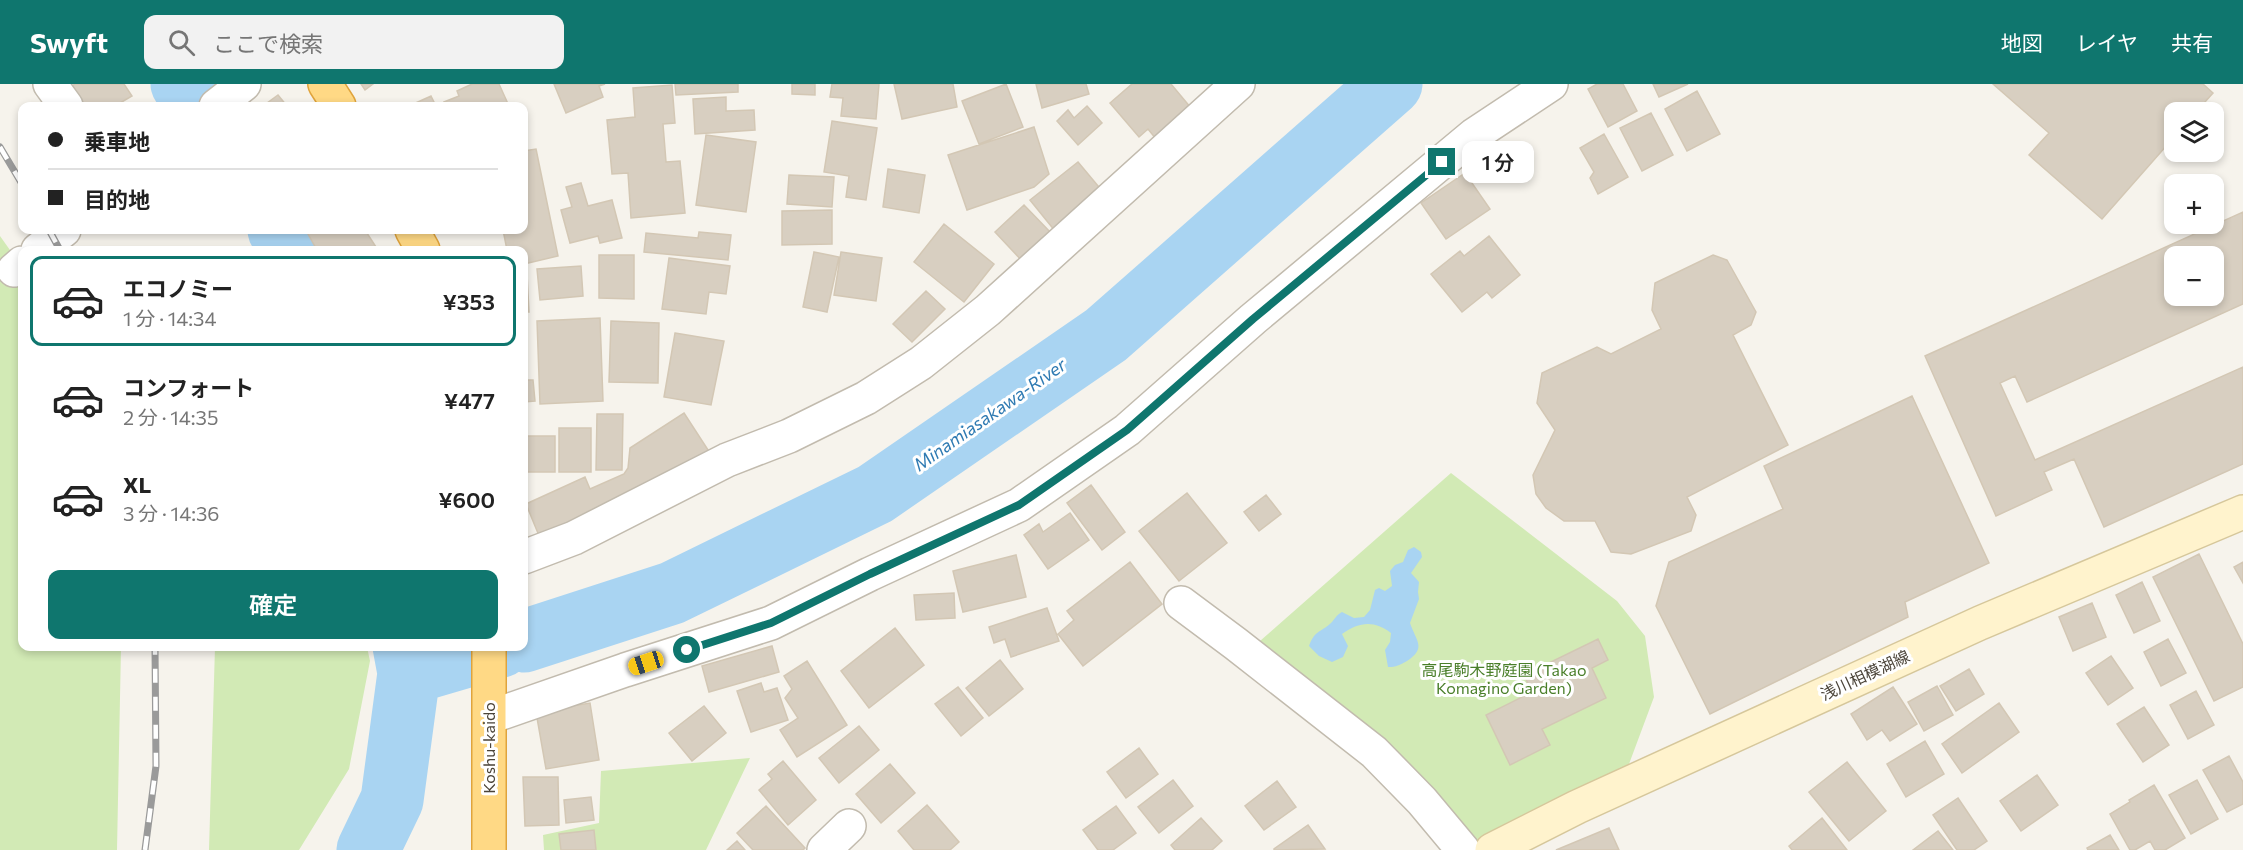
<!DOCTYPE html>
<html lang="ja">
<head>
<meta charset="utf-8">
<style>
  body { margin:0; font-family:Commissioner,"Noto Sans JP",sans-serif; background:#f2f2f2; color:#222; height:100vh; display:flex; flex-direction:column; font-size:22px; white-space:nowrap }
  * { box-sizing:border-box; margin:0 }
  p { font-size:20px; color:#767676 }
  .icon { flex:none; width:33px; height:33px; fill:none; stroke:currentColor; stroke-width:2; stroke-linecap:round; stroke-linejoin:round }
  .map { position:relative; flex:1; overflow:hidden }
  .details { position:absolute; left:18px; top:162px; width:510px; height:405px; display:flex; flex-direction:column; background:#fff; border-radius:12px; box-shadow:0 3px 9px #0003 }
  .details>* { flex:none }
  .banner { position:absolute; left:18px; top:18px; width:510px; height:132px; border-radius:12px; box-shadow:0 3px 9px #0003; display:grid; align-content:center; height:132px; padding:0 30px; background:#fff }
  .fabs { position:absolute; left:2164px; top:18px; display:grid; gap:12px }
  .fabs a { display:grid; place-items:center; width:60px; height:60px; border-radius:12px; background:#fff; box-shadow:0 3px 9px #0003; font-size:30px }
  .end { position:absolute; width:27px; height:27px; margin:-14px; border:8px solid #0f766e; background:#fff; box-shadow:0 0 0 3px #fff }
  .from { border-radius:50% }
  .bubble { position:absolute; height:42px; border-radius:12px; background:#fff; box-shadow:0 3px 9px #0003; font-size:20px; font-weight:600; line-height:42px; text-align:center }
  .car { position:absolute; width:18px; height:36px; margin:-18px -9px; border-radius:8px; box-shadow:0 0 4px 2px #0007; background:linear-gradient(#f5c518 24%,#345 0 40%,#f5c518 0 76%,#345 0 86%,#f5c518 0) }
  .banner b { display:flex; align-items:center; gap:21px; height:57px; font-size:22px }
  .banner b+b { border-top:2px solid #e0e0e0 }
  .banner i { width:15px; height:15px; background:#222 }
  ul { padding:10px 0 0; list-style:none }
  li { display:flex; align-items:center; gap:18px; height:90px; margin:0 12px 9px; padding:0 18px; border:3px solid transparent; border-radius:12px }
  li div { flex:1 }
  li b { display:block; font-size:22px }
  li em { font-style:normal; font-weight:600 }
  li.on { border-color:#0f766e }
  li>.icon { width:54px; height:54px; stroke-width:1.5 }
  .action { display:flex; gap:12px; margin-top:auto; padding:12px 30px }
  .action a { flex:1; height:69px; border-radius:12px; background:#0f766e; color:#fff; font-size:24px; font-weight:600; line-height:69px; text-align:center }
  header { display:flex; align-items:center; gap:36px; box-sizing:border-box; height:84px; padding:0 30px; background:#0f766e; color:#fff }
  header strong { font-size:28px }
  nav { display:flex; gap:33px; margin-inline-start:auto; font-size:21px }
  .search { width:420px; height:54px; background:#f2f2f2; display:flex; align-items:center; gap:15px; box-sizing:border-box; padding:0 21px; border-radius:12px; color:#767676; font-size:22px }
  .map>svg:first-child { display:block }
</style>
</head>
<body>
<header>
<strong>Swyft</strong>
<div class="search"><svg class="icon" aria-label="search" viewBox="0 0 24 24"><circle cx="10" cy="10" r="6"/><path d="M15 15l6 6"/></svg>ここで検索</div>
<nav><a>地図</a><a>レイヤ</a><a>共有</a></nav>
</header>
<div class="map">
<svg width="2243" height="766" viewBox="0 0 2243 766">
  <rect width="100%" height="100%" fill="#f6f3ec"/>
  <path fill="#d2eab5" d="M 0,152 L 22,183 L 22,562 L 121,563 L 117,766 L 0,766 Z
    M 1451,389 L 1617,517 L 1645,552 L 1654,613 L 1629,680 L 1470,760 L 1384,661 L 1260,557 Z
    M 215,563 L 367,563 L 370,577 L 349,685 L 299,766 L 209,766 Z
    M 750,674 L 706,766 L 544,766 L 543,751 L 599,739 L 601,687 Z"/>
  <path fill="#a9d4f2" d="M 1414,463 L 1421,468 L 1422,473 L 1411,489 L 1419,498 L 1418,508 L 1419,515 L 1410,539 C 1416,557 1427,564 1407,577 C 1399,581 1397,583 1388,583 L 1385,566 L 1390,558 L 1391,549 C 1374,536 1359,538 1342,550 L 1348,562 L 1343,573 L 1332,578 L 1319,572 L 1309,562 C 1315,546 1320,549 1331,539 C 1335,535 1336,531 1342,528 L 1354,534 L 1364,533 L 1370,526 L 1375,506 L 1379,504 L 1385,507 L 1392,502 L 1390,487 L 1395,481 L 1403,478 L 1408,466 Z"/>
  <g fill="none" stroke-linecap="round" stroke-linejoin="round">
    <path stroke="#a9d4f2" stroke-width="63" d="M 182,0 L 198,22
      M 279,146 L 292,166
      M 524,557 L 672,509 L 875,410 L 1106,251 L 1391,0
      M 409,589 L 501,562
      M 368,766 L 392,716 L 409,589 L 404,562"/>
  </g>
  <path fill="#d8cfc1" stroke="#d3c7b4" stroke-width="1.5" fill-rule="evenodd" d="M 75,0 L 124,0 L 132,12 L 115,22 L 85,22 L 72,2 Z
    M 361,0 L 373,0 L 365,6 Z
    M 472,0 L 499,0 L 509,22 L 446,22 L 444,18 L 459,12 L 457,7 Z
    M 554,0 L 605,0 L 599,2 L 603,13 L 566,29 Z
    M 675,0 L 738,0 L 738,8 L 676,11 Z
    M 792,0 L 815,0 L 815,11 L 792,10 Z
    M 832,0 L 879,0 L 876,35 L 841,32 L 843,14 L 830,13 Z
    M 894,0 L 953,0 L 957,23 L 902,35 Z
    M 1006,0 L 1023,43 L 979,60 L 962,17 Z
    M 1036,0 L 1086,0 L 1089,10 L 1042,24 Z
    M 1132,0 L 1171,0 L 1191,24 L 1156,55 L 1148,45 L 1139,53 L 1110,19 Z
    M 1597,0 L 1623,0 L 1637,27 L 1608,43 L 1588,5 Z
    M 1653,0 L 1688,0 L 1659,13 Z
    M 1993,0 L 2203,0 L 2213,9 L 2196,28 L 2175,28 L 2175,52 L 2102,135 L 2029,71 L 2049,49 Z
    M 672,1 L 675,39 L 663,40 L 666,78 L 680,77 L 685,129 L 631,134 L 628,89 L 612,90 L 607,36 L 635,33 L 633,4 Z
    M 1697,7 L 1720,50 L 1687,67 L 1665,25 Z
    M 278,11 L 287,22 L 263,22 Z
    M 431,12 L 436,22 L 409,22 Z
    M 726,13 L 726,27 L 754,26 L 755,46 L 695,50 L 693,15 Z
    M 1087,22 L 1102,39 L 1078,61 L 1057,37 L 1068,26 L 1074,34 Z
    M 1651,29 L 1673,71 L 1642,87 L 1620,44 Z
    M 832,37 L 877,44 L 866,116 L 846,113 L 849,92 L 824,88 Z
    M 1034,43 L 1049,90 L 1034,103 L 967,126 L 948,71 Z
    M 1604,50 L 1628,93 L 1598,110 L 1590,94 L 1594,88 L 1580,64 Z
    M 706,51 L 756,58 L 746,128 L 696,121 Z
    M 536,65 L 558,172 L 524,180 L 524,166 L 507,166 L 503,146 L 524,146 L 524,67 Z
    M 1078,78 L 1103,108 L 1055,147 L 1030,116 Z
    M 888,85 L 925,91 L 919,129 L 883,123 Z
    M 1465,89 L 1490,125 L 1446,155 L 1421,119 Z
    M 789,91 L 834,93 L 832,123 L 787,120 Z
    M 581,99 L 588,122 L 612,116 L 622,154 L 600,159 L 598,152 L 570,159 L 561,126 L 572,123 L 566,103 Z
    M 1024,121 L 1053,151 L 1024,179 L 995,148 Z
    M 832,126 L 832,160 L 782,161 L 782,127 Z
    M 2243,128 L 2243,220 L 2027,318 L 2015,292 L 2000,299 L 2035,376 L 2243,283 L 2243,380 L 2104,443 L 2074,375 L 2044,388 L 2052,406 L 1996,432 L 1925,272 ZM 2175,172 L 2214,172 L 2214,212 L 2175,212 Z
    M 944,140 L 994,180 L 964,218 L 914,178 Z
    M 316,146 L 365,146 L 376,163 L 370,166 L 317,166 L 308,150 Z
    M 699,148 L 731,151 L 728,176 L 644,168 L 646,149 L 698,154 Z
    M 1489,152 L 1520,191 L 1492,214 L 1487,208 L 1462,228 L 1431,190 L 1460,167 L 1464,172 Z
    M 814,168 L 839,173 L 827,228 L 803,223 Z
    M 841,168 L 882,174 L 876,217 L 834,211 Z
    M 599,171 L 634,171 L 634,215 L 599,214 Z
    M 1713,171 L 1727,176 L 1756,228 L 1751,241 L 1733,251 L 1788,361 L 1687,413 L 1696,431 L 1691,447 L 1631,470 L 1611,468 L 1595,437 L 1564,437 L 1546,424 L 1536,410 L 1533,391 L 1555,346 L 1537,319 L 1542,289 L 1597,263 L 1611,270 L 1661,245 L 1652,226 L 1655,199 Z
    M 669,174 L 730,182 L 726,210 L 709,208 L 706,230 L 662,225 Z
    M 581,182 L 583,212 L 540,216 L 537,185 Z
    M 524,190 L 527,190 L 529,228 L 524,228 Z
    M 926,207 L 945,225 L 912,258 L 893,240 Z
    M 600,234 L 603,317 L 540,320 L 537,237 Z
    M 611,237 L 659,239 L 658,299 L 609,298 Z
    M 675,249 L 724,257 L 711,321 L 664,313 Z
    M 524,296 L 533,296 L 535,317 L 524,318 Z
    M 1912,312 L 1989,479 L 1905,518 L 1908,533 L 1710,630 L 1656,522 L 1669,478 L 1783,425 L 1764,382 Z
    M 684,329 L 710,369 L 542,459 L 526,420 L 585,393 L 590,405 L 624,390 L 628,384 L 630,364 Z
    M 597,330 L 623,330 L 622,386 L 596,386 Z
    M 559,344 L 591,344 L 591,388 L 559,388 Z
    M 524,352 L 555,352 L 555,388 L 524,388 Z
    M 1091,401 L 1125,448 L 1102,466 L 1067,419 Z
    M 1187,409 L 1227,459 L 1179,497 L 1139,447 Z
    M 1266,411 L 1281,430 L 1259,447 L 1244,428 Z
    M 1070,429 L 1089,456 L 1048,485 L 1024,451 L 1039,440 L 1043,448 Z
    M 2199,470 L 2243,560 L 2243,603 L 2214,617 L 2153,493 Z
    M 1016,471 L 1026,513 L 963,528 L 953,487 Z
    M 1130,478 L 1162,520 L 1083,582 L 1058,550 L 1074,536 L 1067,527 Z
    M 2243,478 L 2243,499 L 2234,483 Z
    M 2142,498 L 2160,537 L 2134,549 L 2116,511 Z
    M 954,509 L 955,534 L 916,536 L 914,511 Z
    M 2092,519 L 2106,553 L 2073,567 L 2059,533 Z
    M 1047,524 L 1059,557 L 1011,573 L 1005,555 L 994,559 L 989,543 Z
    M 895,544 L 924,581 L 869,624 L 841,587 Z
    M 1598,555 L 1608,576 L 1592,584 L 1606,614 L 1542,645 L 1550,661 L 1510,681 L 1486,631 L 1532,608 L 1524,591 Z
    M 2168,555 L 2186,589 L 2161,602 L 2144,568 Z
    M 772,562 L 779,588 L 709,608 L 702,582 Z
    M 2111,572 L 2133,604 L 2108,621 L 2086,589 Z
    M 1000,576 L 1023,605 L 989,632 L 966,604 Z
    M 807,577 L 847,641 L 797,673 L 780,646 L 798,634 L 785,614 L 792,605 L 784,592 Z
    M 1969,585 L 1984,610 L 1956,627 L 1940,602 Z
    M 761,599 L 764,608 L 777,604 L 788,636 L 751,648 L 737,607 Z
    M 1937,602 L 1953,631 L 1924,647 L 1908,618 Z
    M 958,603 L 983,634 L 961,652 L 935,620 Z
    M 1893,603 L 1917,640 L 1890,657 L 1882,646 L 1867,656 L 1851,630 Z
    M 2196,607 L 2214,641 L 2188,655 L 2170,621 Z
    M 590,619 L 599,676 L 546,685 L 536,628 Z
    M 1999,619 L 2019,648 L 1962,689 L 1942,660 Z
    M 704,622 L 726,649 L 692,677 L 669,649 Z
    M 2144,623 L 2169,661 L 2143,678 L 2117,640 Z
    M 859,642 L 879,666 L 839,699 L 819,674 Z
    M 1925,657 L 1944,690 L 1906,713 L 1887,680 Z
    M 1139,664 L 1158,690 L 1126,714 L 1107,688 Z
    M 2229,672 L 2243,698 L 2243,720 L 2227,728 L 2203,686 Z
    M 783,677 L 816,716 L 788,741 L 759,706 L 772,695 L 768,690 Z
    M 1847,678 L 1886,727 L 1849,757 L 1809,708 Z
    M 890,680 L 915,709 L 881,739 L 856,710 Z
    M 2037,691 L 2058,721 L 2021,747 L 2000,717 Z
    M 523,693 L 558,693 L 559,741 L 525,742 Z
    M 1173,696 L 1193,722 L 1159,749 L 1138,723 Z
    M 2197,696 L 2218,735 L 2191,750 L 2169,711 Z
    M 1277,697 L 1296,723 L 1264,746 L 1245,722 Z
    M 2154,701 L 2185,754 L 2165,766 L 2155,766 L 2150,757 L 2135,766 L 2130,766 L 2110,730 L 2130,718 L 2129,716 Z
    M 591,713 L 594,736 L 566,739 L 564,716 Z
    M 1958,714 L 1987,757 L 1974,766 L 1957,766 L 1933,731 Z
    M 927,721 L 959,758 L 950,766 L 914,766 L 898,747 Z
    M 766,722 L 805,764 L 803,766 L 753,766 L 737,749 Z
    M 1116,722 L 1136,749 L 1113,766 L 1098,766 L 1083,746 Z
    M 1201,734 L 1222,757 L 1212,766 L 1175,766 L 1171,761 Z
    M 1822,734 L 1847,766 L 1792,766 L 1789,762 Z
    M 1308,741 L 1325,765 L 1274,766 L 1274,765 Z
    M 1609,744 L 1619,766 L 1556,766 Z
    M 594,746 L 596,766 L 561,766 L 559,750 Z
    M 1938,747 L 1953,766 L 1913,766 Z
    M 2110,751 L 2119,766 L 2088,766 L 2087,764 Z
    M 737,757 L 745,766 L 727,766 Z"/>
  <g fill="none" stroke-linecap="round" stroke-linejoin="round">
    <g stroke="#c2bbae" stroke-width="36">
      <path id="minor" d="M 50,0 L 66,22
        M 216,22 L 244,0
        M 38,166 L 64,146
        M 14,186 L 22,179
        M 524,473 L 574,454 L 727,376 L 789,352 L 866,314 L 921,279 L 988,226 L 1238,0
        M 1181,519 L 1236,560 L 1374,668 L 1422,717 L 1463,766
        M 490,633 L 625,586 L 771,539 L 870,490 L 1019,421 L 1127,346 L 1253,235 L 1474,51 L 1551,0
        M 824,766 L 849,742"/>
    </g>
    <g stroke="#d6c79b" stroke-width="36">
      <path id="secondary" d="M 1492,766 L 1577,723 L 1980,539 L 2243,428"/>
    </g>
    <g stroke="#e0a43c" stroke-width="36">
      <path id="trunk" d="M 325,0 L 339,22
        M 412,146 L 423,166
        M 489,766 L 489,562"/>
    </g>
    <use href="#minor" stroke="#fff" stroke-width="33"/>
    <use href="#secondary" stroke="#fff3cd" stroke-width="33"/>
    <use href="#trunk" stroke="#ffd985" stroke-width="33"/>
    <g stroke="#9a9a9a" stroke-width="7">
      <path id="rail" d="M 0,63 L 22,100
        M 49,146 L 60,166
        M 145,766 L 156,682 L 155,562"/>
    </g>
    <use href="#rail" stroke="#fff" stroke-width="4.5" stroke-dasharray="14" stroke-linecap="butt"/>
  </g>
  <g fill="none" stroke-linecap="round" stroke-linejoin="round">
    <path stroke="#0f766e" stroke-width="8" d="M 687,566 L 771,539 L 870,490 L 1019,421 L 1127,346 L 1253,235 L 1442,78"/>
  </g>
  <g text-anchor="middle" stroke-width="6" stroke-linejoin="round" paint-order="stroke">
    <g font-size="16" fill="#4a7f2a" stroke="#fff">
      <text x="1504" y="592">高尾駒木野庭園 (Takao<tspan x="1504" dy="18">Komagino Garden)</tspan></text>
    </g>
    <g font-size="16" fill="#4b4439" stroke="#fff">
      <text transform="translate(1865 591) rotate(-25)" y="6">浅川相模湖線</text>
      <text transform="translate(489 664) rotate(-90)" y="6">Koshu-kaido</text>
    </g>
    <g font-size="18" font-style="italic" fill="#2e7ab2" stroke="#fff">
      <text transform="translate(990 331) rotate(-35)" y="6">Minamiasakawa-River</text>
    </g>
  </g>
</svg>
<div class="fabs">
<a><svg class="icon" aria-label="layers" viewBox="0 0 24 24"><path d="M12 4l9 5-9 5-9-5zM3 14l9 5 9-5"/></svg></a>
<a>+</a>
<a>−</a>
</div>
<i class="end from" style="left:687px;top:566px"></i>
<i class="end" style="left:1442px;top:78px"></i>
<div class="bubble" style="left:1462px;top:57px;width:72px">1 分</div>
<i class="car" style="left:646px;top:579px;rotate:252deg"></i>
<div class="banner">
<b><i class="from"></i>乗車地</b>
<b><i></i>目的地</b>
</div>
<section class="details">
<ul>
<li class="on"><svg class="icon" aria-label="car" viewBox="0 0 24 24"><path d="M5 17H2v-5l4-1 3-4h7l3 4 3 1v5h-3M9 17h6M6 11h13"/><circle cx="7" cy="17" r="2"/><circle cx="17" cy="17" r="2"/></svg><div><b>エコノミー</b><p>1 分 · 14:34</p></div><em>¥353</em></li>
<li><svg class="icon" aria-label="car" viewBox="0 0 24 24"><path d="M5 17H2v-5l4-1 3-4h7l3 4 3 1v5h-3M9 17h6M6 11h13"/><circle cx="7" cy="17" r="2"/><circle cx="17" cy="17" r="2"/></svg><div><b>コンフォート</b><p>2 分 · 14:35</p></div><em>¥477</em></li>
<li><svg class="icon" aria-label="car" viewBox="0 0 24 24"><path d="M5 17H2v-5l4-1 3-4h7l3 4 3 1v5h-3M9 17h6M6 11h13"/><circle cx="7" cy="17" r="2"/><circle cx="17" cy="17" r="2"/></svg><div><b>XL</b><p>3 分 · 14:36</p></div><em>¥600</em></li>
</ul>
<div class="action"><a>確定</a></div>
</section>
</div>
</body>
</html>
